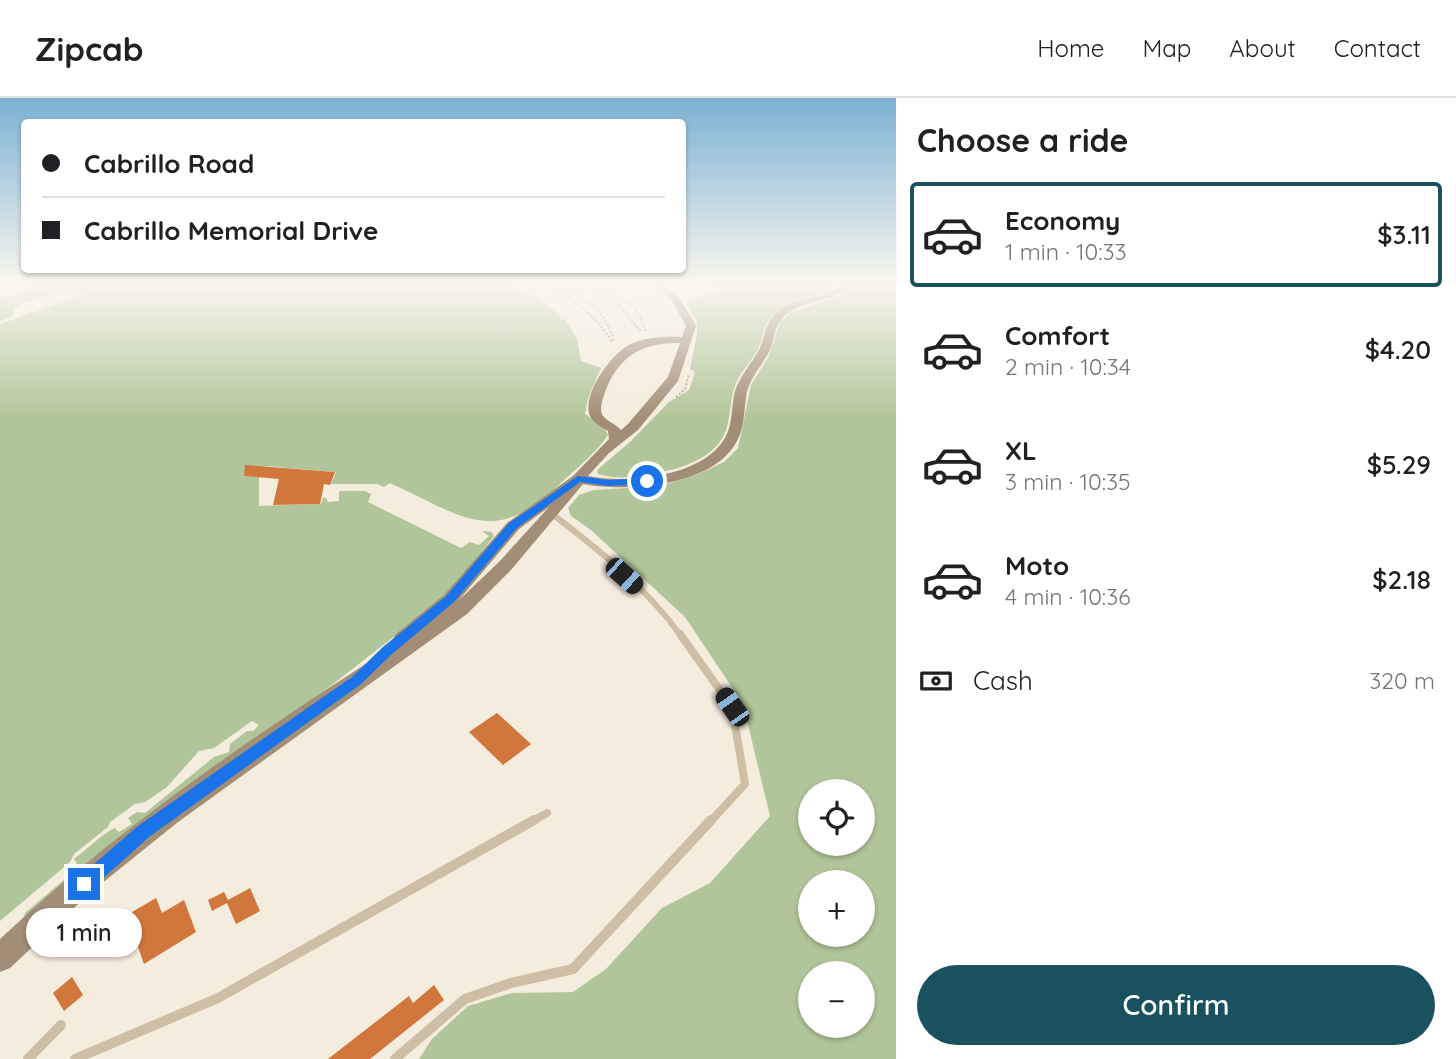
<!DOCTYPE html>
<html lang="en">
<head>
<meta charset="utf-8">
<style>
  body { margin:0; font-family:Quicksand,sans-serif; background:#f2f2f2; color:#202124; height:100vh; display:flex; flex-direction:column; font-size:26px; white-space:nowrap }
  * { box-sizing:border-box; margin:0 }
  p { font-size:23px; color:#757577 }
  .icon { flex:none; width:38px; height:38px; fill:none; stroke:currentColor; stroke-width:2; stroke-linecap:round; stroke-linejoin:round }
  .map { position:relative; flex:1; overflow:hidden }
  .details { display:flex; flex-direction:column; background:#fff; width:560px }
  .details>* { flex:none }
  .banner { position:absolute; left:21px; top:21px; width:665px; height:154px; border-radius:7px; box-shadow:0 2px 5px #0004; display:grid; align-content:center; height:154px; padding:0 21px; background:#fff }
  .controls { position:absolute; left:798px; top:681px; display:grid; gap:14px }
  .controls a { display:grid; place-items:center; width:77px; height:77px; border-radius:50%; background:#fff; box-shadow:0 2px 5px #0004; font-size:35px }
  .end { position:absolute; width:32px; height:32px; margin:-16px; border:9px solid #1a73e8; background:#fff; box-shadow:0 0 0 4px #fff }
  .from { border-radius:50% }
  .bubble { position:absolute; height:49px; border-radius:24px; background:#fff; box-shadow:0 2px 5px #0004; font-size:23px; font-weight:600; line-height:49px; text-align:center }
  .car { position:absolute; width:21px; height:42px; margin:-21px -10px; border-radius:9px; box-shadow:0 0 5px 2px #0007; background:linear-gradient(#222 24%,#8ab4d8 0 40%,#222 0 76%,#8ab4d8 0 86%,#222 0) }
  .banner b { display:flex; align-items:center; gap:24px; height:66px; font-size:26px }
  .banner b+b { border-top:2px solid #e0e0e0 }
  .banner i { width:18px; height:18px; background:#202124 }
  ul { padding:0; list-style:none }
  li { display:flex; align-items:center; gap:21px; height:105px; margin:0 14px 10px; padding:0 7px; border:4px solid transparent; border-radius:7px }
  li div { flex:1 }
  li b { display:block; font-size:26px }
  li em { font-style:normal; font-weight:600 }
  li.selected { border-color:#19515f }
  li>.icon { width:63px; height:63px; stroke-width:1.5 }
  h2 { padding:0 21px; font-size:32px; line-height:84px }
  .pay { display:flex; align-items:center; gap:18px; height:77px; padding:0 21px; font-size:26px }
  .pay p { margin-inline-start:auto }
  .action { display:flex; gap:14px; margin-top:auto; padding:14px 21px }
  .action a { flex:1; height:80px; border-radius:42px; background:#19515f; color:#fff; font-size:28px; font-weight:600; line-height:80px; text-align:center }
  header { display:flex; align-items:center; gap:42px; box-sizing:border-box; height:98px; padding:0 35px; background:#fff; border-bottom:2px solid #e0e0e0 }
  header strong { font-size:33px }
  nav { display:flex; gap:38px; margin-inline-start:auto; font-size:24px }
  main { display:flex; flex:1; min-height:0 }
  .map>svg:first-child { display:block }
</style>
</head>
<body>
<header>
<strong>Zipcab</strong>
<nav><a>Home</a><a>Map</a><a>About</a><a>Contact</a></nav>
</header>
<main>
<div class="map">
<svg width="896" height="961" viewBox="0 0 896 961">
  <rect width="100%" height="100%" fill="#f4ecdc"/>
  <path fill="#b1c59a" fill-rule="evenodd" d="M 35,185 L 508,185 L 540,201 L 560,217 L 561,222 L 564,221 L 577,240 L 581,263 L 601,270 L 588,300 L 585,316 L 604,330 L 608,337 C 597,354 578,369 563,383 C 494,451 465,419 390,385 L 384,389 L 377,386 L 331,386 L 336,374 L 265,368 L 259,379 L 259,408 L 321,406 L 323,400 L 326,400 L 328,404 L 339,403 L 339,393 L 365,393 L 371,396 L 368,404 L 461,450 L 470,444 L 479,447 L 489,438 L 483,434 L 484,433 L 492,434 L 494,438 L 458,484 L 427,513 L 324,593 L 135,729 L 23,824 L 25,815 L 79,769 L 74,761 C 85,753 106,733 115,730 L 119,734 L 132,726 L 128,720 L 137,714 L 145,715 L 214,659 L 229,654 L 230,646 L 247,633 L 253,633 L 259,627 L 252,623 L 214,650 L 199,653 L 167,689 L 145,704 L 135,706 L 110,724 L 108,729 L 74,756 L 70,764 L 0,823 L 0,226 L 83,197 L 65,191 L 17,208 L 11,219 L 0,223 L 0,199 L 18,197 L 18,191 Z
    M 684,185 L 843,185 C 822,200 788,200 771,219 C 764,227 763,239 759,249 C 753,262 742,271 736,285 C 730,300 731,316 726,332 C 717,359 682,371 656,375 C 637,379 617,382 598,376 L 597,372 L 631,343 L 669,304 L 689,292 L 695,274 L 690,271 L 697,236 L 697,224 L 685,204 L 720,193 C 712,187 695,188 684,185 Z
    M 859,185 L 896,185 L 896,961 L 419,961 L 432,941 L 468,908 L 512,895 L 573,894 L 606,871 L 662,810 L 710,785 L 770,718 L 743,606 L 685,519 L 591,432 L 571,418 L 568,410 L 579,397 L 594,392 L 660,388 L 696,377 L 724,364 L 738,350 L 751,287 L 769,258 L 780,224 L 790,215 L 841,197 ZM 810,693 L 863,693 L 863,746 L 810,746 ZM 863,784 L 863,836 L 810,836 L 810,784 ZM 863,875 L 863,928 L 810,928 L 810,875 Z"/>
  <path fill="#d1763d" d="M 245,367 L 335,374 L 330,387 L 324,386 L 320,406 L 273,407 L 279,381 L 244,378 Z
    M 497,615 L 531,646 L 503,667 L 469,634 Z
    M 250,790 L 260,813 L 236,826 L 227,805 L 212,813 L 208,802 L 224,794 L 228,802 Z
    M 156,800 L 162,815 L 184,802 L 196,834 L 144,866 L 127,817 Z
    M 72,879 L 83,897 L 64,913 L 53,895 Z
    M 434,887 L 444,902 L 370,961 L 328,961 L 409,898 L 413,905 Z"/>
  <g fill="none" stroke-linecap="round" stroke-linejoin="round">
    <path stroke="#baa890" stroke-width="2" stroke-dasharray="2 2" stroke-linecap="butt" d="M 544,185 C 571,200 595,216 611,243
      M 554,185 C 582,197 606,212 614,243 L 611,243
      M 585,185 L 617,205 L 641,234
      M 598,185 L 635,210 L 646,233
      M 682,185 L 703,191
      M 688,202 L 715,195
      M 676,299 L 685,291 L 689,276"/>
    <path stroke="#cebea6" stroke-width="6" d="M 552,416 C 598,451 647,490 681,538"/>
    <path stroke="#cebea6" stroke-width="8" d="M 680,536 L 732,609 L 745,686 L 710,724
      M 531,724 L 547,715"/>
    <path stroke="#cebea6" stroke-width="10" d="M 28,961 L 61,927
      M 75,961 L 218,900 L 534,722
      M 395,961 L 465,901 L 511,885 L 573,871 L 711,722"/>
    <path fill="#a28d77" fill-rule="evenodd" d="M 654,185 L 664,185 L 679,199 L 696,228 L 678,283 L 638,332 L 609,355 L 588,378 C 627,386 703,379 725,340 C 733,326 731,308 735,293 C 740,278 751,266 759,252 C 765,239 765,224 777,214 C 789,204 807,201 822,197 C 834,193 843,185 856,185 C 836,205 796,201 781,222 C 774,230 774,243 770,252 C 763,266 751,278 747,294 C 744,308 745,323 740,336 C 722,388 629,395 583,386 L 511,472 L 467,516 L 178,724 L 91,794 L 10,870 L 0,874 L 0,841 C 120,728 259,634 397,546 L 393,541 L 396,536 L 444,497 L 507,425 L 573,378 L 609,341 L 608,333 C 600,328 591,324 589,315 C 584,294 611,256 629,247 C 645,239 664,238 682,239 L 686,228 L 672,203 ZM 680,245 L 668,279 L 628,326 L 621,332 C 616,326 608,324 603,318 C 599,312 602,303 604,297 C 617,259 641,244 680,245 ZM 549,409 L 499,464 L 458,503 L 519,431 Z"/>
  </g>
  <linearGradient id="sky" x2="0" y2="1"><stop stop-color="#7bb0d3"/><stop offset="0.58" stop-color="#faf6ef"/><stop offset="1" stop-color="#faf6ef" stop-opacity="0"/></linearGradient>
  <rect width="896" height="320" fill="url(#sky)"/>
  <path fill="#1a73e8" d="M 578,378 L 609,382 L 647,380 L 651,383 L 647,386 L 609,388 L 580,384 L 517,430 L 454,504 L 392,556 L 361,586 L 149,739 L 90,792 L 84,795 L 78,792 L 75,786 L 78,780 L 138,728 L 352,579 L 383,549 L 446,498 L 509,425 Z"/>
</svg>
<div class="controls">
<a><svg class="icon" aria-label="locate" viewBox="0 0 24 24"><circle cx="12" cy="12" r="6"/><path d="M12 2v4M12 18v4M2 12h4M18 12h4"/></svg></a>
<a>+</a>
<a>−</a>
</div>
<i class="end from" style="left:647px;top:383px"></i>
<i class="end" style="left:84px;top:786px"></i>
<div class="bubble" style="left:26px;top:810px;width:116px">1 min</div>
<i class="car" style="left:624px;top:478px;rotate:132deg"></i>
<i class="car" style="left:732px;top:609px;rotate:325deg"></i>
<div class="banner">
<b><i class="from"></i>Cabrillo Road</b>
<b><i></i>Cabrillo Memorial Drive</b>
</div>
</div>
<section class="details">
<h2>Choose a ride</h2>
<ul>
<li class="selected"><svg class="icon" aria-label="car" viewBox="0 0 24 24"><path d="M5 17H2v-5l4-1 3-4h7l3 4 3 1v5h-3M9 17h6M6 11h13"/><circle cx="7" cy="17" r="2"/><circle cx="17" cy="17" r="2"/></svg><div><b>Economy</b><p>1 min · 10:33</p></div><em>$3.11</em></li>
<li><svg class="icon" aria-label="car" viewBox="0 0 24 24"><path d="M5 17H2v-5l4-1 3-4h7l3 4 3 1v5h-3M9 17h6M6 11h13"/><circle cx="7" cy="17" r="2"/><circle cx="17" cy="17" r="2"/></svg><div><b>Comfort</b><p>2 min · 10:34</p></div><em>$4.20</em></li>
<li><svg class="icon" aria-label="car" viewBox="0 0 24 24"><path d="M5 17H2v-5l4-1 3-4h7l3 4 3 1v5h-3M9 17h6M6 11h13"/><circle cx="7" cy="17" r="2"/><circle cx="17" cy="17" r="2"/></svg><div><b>XL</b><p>3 min · 10:35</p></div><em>$5.29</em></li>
<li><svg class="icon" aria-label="car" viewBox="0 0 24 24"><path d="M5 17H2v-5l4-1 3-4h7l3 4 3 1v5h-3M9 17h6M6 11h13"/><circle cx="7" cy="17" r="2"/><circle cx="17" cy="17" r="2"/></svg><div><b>Moto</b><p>4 min · 10:36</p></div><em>$2.18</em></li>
</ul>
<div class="pay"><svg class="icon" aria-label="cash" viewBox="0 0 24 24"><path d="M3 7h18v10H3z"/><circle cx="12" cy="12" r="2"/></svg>Cash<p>320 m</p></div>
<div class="action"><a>Confirm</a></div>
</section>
</main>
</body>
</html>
